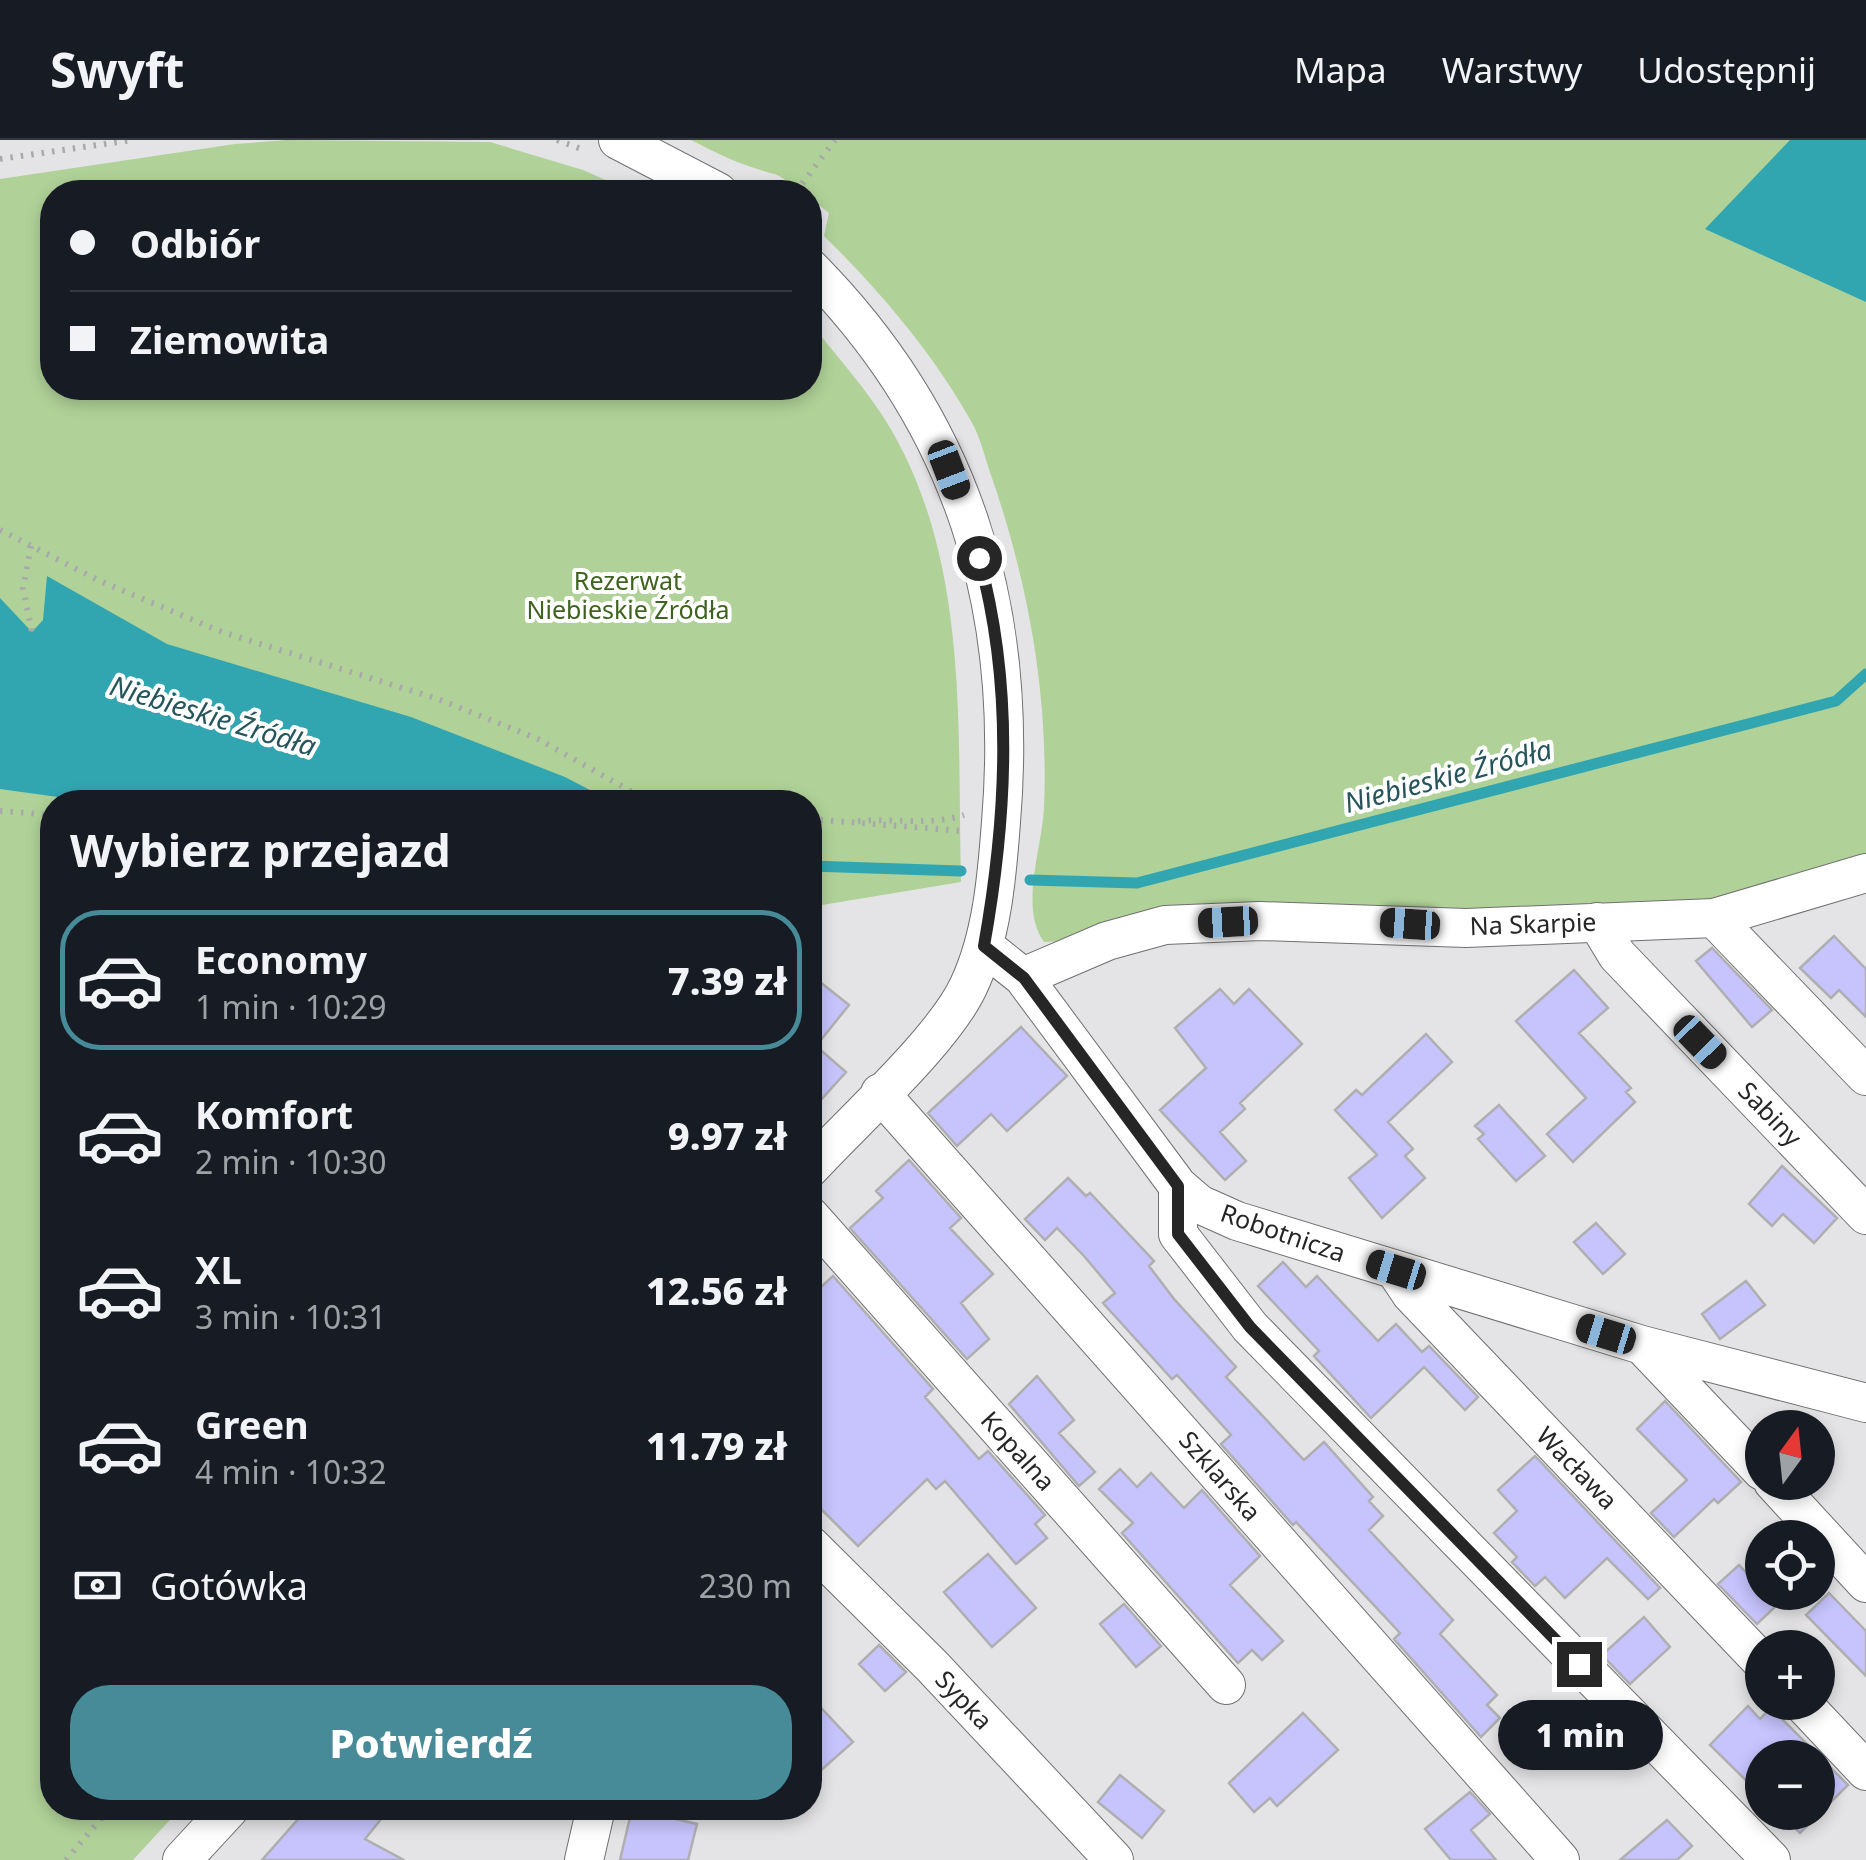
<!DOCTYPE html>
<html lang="pl">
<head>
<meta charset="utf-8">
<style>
  body { margin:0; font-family:"Noto Sans",sans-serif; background:#242831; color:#f1f3f6; height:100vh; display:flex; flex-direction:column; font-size:38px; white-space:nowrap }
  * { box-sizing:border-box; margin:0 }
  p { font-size:32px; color:#9ea1a6 }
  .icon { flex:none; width:55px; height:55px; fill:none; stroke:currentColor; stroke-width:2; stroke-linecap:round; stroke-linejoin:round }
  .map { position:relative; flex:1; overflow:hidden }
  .panel { position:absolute; left:40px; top:650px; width:782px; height:1030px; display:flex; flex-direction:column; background:#171b24; border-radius:40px; box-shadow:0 5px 15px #0003 }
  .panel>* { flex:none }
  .top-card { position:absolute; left:40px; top:40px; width:782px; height:220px; border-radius:40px; box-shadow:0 5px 15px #0003; display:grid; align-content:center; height:220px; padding:0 30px; background:#171b24 }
  .needle { width:65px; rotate:15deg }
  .buttons { position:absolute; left:1745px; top:1270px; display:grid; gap:20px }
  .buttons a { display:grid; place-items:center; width:90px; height:90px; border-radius:50%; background:#171b24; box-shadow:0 5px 15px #0003; font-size:50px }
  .end { position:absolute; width:45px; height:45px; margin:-22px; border:12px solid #262626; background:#fff; box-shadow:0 0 0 5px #fff }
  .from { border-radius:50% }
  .bubble { position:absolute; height:70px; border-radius:35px; background:#171b24; box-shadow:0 5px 15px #0003; font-size:32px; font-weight:800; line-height:70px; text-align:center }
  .car { position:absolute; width:30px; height:60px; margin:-30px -15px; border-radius:12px; box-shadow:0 0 8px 2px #0007; background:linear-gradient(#222 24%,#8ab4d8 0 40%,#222 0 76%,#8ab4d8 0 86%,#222 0) }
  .top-card b { display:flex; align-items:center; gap:35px; height:95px; font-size:38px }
  .top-card b+b { border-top:2px solid #363941 }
  .top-card i { width:25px; height:25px; background:#f1f3f6 }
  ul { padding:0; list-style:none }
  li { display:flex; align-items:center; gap:30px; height:140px; margin:0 20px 15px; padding:0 10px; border:5px solid transparent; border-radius:40px }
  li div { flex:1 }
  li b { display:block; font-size:38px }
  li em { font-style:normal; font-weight:800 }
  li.active { border-color:#478b99 }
  li>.icon { width:90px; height:90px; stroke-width:1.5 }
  h2 { padding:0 30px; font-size:45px; line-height:120px }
  .pay { display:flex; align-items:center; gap:25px; height:110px; padding:0 30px; font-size:38px }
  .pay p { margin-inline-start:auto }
  .primary-button { display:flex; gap:20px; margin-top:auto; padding:20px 30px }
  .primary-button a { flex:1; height:115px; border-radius:40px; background:#478b99; color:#fff; font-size:40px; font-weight:800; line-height:115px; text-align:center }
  header { display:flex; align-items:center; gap:60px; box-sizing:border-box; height:140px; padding:0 50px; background:#171b24; border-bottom:2px solid #363941 }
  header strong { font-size:48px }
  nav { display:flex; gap:55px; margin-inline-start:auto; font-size:35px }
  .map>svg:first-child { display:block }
</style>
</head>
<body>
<header>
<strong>Swyft</strong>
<nav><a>Mapa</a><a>Warstwy</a><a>Udostępnij</a></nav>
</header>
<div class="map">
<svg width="1866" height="1720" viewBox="0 0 1866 1720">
  <rect width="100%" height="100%" fill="#e4e4e6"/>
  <path fill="#b0d298" d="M 287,0 L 490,2 L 583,30 L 633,52 L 52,52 L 52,248 L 810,248 L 810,182 C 836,216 867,249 889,286 C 970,422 957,589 961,742 L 810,767 L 810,662 L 52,662 L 52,1668 L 181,1668 L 133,1720 L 0,1720 L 0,39 L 235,4 Z
    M 691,0 L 1866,0 L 1866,715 L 1710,764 L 1044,802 C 1019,767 1042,709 1044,668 C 1049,557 1028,442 992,338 C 985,319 981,298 971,281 C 932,212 880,151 824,96 L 829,73 L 810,58 L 810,52 C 794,52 788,38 774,34 C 741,25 722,16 691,0 Z"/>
  <path fill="#31a6b1" d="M 1790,0 L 1866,0 L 1866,162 L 1705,89 Z
    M 47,436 L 167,504 L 411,577 L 565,637 L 613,662 L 94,662 L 0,649 L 0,458 L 32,492 L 43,480 Z"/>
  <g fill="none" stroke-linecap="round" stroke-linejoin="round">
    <path stroke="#31a6b1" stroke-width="11" d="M 810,726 L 961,731
      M 1030,740 L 1137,743 L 1836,561 L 1866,534"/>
  </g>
  <path fill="#c6c3fd" stroke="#afafb1" stroke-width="2.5" d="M 1834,796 L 1866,829 L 1866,877 L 1839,850 L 1831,858 L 1800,828 Z
    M 1712,808 L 1772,870 L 1752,887 L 1696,821 Z
    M 1574,830 L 1608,868 L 1579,893 L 1631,948 L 1626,952 L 1635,962 L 1573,1022 L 1547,994 L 1586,958 L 1516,881 Z
    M 810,834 L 849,865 L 816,906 L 846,932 L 810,972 Z
    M 1220,849 L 1234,864 L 1249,849 L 1302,904 L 1240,963 L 1245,969 L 1220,992 L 1246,1021 L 1225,1040 L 1160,970 L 1206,928 L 1175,888 Z
    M 1021,887 L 1067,936 L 1007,991 L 991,974 L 957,1006 L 928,973 Z
    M 1426,894 L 1452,922 L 1388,982 L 1413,1009 L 1405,1016 L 1425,1038 L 1382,1078 L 1349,1038 L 1377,1015 L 1335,970 L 1356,950 L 1362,955 Z
    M 1499,965 L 1545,1016 L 1516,1041 L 1478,999 L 1484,994 L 1475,986 Z
    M 909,1020 L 961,1078 L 950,1088 L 993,1134 L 961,1163 L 989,1199 L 967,1219 L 850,1088 L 883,1058 L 876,1051 Z
    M 1782,1026 L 1837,1078 L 1814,1103 L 1783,1074 L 1772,1086 L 1749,1064 Z
    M 1068,1038 L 1086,1056 L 1090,1053 L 1154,1121 L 1149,1126 L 1174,1159 L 1236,1227 L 1226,1237 L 1304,1320 L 1324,1302 L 1373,1357 L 1369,1361 L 1383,1376 L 1369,1390 L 1453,1480 L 1440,1494 L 1497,1555 L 1487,1565 L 1500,1578 L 1481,1597 L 1394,1499 L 1400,1493 L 1296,1382 L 1293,1385 L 1221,1304 L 1231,1295 L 1177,1235 L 1172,1239 L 1103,1163 L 1115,1153 L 1084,1116 L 1057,1088 L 1045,1100 L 1025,1079 Z
    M 1596,1083 L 1625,1114 L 1603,1134 L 1574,1102 Z
    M 1283,1122 L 1306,1147 L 1317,1136 L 1378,1201 L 1396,1184 L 1422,1212 L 1429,1206 L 1478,1257 L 1465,1270 L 1424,1227 L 1371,1278 L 1314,1216 L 1319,1211 L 1258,1146 Z
    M 833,1136 L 933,1249 L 925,1257 L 979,1319 L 988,1311 L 1045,1375 L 1035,1384 L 1047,1398 L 1016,1424 L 945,1341 L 936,1349 L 927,1339 L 858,1406 L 810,1358 L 810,1157 Z
    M 1746,1141 L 1765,1165 L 1720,1199 L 1702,1174 Z
    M 1037,1236 L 1074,1280 L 1059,1293 L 1095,1332 L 1079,1346 L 1009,1264 Z
    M 1665,1261 L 1741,1342 L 1718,1363 L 1714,1359 L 1674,1397 L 1651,1373 L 1687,1340 L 1637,1289 Z
    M 1535,1316 L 1660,1448 L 1648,1459 L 1607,1418 L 1565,1458 L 1545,1437 L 1535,1446 L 1512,1422 L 1517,1417 L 1494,1393 L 1517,1371 L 1498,1350 Z
    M 1120,1329 L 1137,1347 L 1151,1333 L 1184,1368 L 1202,1350 L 1260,1416 L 1230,1445 L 1283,1501 L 1262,1520 L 1252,1510 L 1238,1523 L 1122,1393 L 1133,1383 L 1099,1349 Z
    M 988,1414 L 1036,1468 L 992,1507 L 944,1452 Z
    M 1739,1425 L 1777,1465 L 1757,1484 L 1718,1444 Z
    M 1829,1453 L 1866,1491 L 1866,1536 L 1806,1475 Z
    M 1124,1464 L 1161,1506 L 1136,1527 L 1100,1484 Z
    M 1644,1477 L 1670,1507 L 1630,1544 L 1602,1515 Z
    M 879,1505 L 906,1532 L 885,1551 L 859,1524 Z
    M 810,1556 L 853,1602 L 810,1640 Z
    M 1748,1566 L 1760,1579 L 1771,1568 L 1848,1645 L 1800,1693 L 1779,1672 L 1818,1672 L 1818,1618 L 1762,1618 L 1762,1656 L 1710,1605 Z
    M 1303,1573 L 1338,1610 L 1277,1666 L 1270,1658 L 1254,1672 L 1229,1643 Z
    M 1120,1635 L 1164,1671 L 1142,1698 L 1098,1662 Z
    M 1470,1652 L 1490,1674 L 1471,1690 L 1496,1720 L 1451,1720 L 1425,1689 Z
    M 308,1668 L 390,1668 L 365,1699 L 404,1720 L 262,1720 Z
    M 632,1669 L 697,1684 L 688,1720 L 620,1720 Z
    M 1667,1680 L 1692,1706 L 1677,1720 L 1620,1720 Z"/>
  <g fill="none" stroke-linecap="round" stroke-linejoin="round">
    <g stroke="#707072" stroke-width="40">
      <path id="minor" d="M 618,0 L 718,52
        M 810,128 C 963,283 1019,467 1001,682 C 997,736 992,796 969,845 C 944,900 854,980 810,1028
        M 1714,778 L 1866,936
        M 1597,782 L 1617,815 L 1866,1075
        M 984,806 L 1023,837 L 1178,1046 L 1199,1064 L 1237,1081 L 1642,1205 L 1866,1263
        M 1023,837 L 1107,801 L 1165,785 L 1260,781 L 1466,788 L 1714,778 L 1866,733
        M 880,953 L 1560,1720
        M 1178,1046 L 1178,1094 L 1250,1187 L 1771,1720
        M 810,1076 L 1226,1545
        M 1395,1130 L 1411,1154 L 1762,1522
        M 1643,1206 L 1762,1331
        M 1773,1342 L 1866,1443
        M 810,1405 L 932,1526 L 1114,1720
        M 1801,1562 L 1866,1631
        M 182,1720 L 230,1668
        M 584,1720 L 596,1668"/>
    </g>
    <path stroke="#a9a9aa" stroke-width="6" stroke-dasharray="2.5 8" stroke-linecap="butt" d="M 557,0 L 584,10
      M 0,19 L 132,0
      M 796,52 L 835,0
      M 0,390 L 100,441 L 222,492 L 438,559 L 538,599 L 650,662
      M 31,406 L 23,448 L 32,492
      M 0,671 L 52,675
      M 810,679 L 963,691
      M 858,681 C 893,678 930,686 964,675
      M 267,1678 L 276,1668
      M 66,1720 L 110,1668"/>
    <use href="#minor" stroke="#fff" stroke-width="38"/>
  </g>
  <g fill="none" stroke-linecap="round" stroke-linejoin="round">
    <path stroke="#262626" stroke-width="12" d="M 979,418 C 1014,546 1007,677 984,806 L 1024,838 L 1178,1046 L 1178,1094 L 1250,1187 L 1579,1524"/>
  </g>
  <g text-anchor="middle" stroke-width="8" stroke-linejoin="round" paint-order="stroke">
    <g font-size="25" fill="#3f631f" stroke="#fff">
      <text x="628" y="450">Rezerwat<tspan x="628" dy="29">Niebieskie Źródła</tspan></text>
    </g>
    <g font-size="25" fill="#262626" stroke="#fff">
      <text transform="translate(1533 784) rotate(-2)" y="9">Na Skarpie</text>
      <text transform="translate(1770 974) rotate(46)" y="9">Sabiny</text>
      <text transform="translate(1283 1093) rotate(19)" y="9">Robotnicza</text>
      <text transform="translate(1018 1311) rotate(48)" y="9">Kopalna</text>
      <text transform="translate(1577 1328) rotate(46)" y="9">Wacława</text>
      <text transform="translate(1220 1336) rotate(49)" y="9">Szklarska</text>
      <text transform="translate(964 1560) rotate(47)" y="9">Sypka</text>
    </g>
    <g font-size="28" font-style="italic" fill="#26565b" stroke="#fff">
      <text transform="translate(213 576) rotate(17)" y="10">Niebieskie Źródła</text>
      <text transform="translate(1448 636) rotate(-15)" y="10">Niebieskie Źródła</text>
    </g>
  </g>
</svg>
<div class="buttons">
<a><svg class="needle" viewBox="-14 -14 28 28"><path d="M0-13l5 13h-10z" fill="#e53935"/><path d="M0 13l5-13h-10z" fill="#9ea1a6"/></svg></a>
<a><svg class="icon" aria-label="locate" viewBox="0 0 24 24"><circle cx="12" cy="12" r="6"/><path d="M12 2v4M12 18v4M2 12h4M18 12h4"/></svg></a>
<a>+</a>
<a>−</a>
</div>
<i class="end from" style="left:979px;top:418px"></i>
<i class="end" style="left:1579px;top:1524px"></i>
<div class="bubble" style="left:1498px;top:1560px;width:165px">1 min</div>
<i class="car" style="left:949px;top:330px;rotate:159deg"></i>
<i class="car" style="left:1228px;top:782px;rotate:267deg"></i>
<i class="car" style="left:1410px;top:784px;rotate:274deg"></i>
<i class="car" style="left:1700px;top:902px;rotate:136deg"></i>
<i class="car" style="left:1396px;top:1130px;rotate:287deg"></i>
<i class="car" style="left:1606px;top:1194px;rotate:287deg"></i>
<div class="top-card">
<b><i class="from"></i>Odbiór</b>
<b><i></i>Ziemowita</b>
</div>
<section class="panel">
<h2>Wybierz przejazd</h2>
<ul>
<li class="active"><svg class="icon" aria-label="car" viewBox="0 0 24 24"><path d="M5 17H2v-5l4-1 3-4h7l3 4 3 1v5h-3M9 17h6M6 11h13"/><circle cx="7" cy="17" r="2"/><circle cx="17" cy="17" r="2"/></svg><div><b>Economy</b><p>1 min · 10:29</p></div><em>7.39 zł</em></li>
<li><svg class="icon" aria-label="car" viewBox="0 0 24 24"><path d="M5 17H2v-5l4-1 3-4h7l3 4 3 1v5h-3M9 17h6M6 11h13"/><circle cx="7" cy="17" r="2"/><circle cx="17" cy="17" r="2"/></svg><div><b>Komfort</b><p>2 min · 10:30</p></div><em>9.97 zł</em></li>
<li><svg class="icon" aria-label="car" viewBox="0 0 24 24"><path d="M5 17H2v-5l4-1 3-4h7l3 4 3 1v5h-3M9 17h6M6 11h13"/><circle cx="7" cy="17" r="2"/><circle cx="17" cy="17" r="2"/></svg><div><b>XL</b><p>3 min · 10:31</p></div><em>12.56 zł</em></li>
<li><svg class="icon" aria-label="car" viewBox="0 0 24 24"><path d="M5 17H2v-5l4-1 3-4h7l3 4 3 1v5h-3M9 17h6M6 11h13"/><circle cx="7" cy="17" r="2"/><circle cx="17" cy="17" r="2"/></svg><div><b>Green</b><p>4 min · 10:32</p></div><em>11.79 zł</em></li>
</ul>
<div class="pay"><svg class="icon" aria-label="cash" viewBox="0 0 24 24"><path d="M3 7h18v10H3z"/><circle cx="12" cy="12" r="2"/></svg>Gotówka<p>230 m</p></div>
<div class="primary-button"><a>Potwierdź</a></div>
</section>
</div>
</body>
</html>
